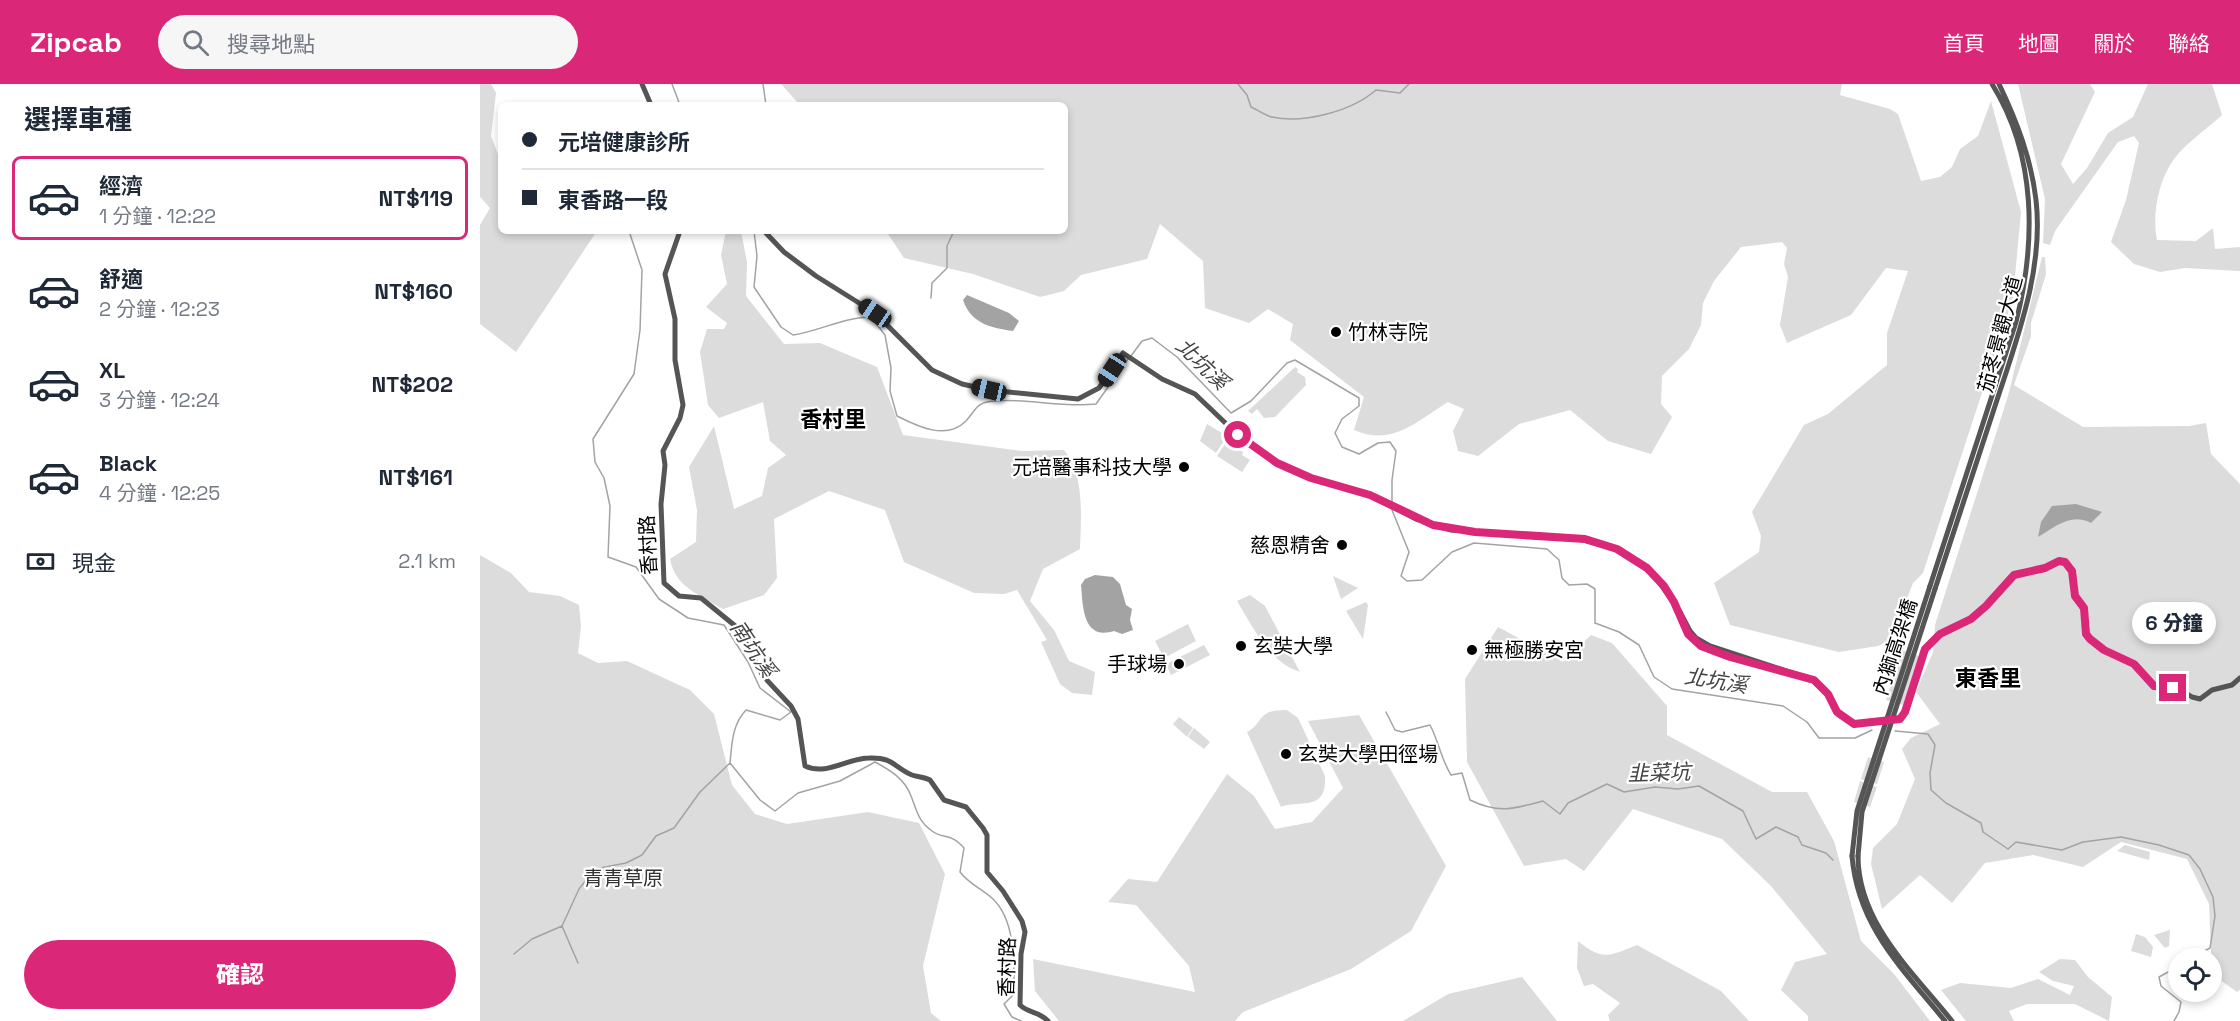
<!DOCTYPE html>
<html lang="zh-TW">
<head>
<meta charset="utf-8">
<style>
  body { margin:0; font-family:"Space Grotesk","Noto Sans TC",sans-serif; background:#f6f6f7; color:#1f2937; height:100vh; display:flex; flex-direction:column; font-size:22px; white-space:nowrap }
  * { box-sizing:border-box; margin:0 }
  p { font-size:20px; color:#747a83 }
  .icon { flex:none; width:33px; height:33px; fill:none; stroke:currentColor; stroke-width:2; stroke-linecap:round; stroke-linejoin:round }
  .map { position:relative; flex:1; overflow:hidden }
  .details { display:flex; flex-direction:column; background:#fff; width:480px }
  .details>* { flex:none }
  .hud { position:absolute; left:18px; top:18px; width:570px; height:132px; border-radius:9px; box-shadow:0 3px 9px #0003; display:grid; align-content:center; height:132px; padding:0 24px; background:#fff }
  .tools { position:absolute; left:1688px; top:864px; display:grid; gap:12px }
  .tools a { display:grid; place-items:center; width:54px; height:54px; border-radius:50%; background:#fff; box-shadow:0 3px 9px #0003; font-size:30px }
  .end { position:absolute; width:27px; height:27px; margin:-14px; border:8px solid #db2777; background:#fff; box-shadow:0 0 0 3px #fff }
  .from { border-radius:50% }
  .bubble { position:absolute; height:42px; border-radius:21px; background:#fff; box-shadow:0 3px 9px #0003; font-size:20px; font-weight:800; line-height:42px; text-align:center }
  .car { position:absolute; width:18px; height:36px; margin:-18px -9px; border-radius:8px; box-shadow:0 0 4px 2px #0007; background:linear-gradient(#222 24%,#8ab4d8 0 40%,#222 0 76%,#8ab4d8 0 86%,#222 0) }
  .hud b { display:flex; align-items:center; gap:21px; height:57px; font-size:22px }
  .hud b+b { border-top:2px solid #e0e1e3 }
  .hud i { width:15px; height:15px; background:#1f2937 }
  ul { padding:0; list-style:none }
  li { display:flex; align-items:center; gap:18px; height:84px; margin:0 12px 9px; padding:0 12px; border:3px solid transparent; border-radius:9px }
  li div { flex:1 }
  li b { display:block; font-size:22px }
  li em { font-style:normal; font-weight:800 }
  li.on { border-color:#db2777 }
  li>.icon { width:54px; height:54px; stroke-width:1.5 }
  h2 { padding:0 24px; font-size:27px; line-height:72px }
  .pay { display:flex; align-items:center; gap:15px; height:66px; padding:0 24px; font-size:22px }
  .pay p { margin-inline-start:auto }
  .button { display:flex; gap:12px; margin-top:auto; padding:12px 24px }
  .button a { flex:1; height:69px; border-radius:36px; background:#db2777; color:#fff; font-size:24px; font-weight:800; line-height:69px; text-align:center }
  header { display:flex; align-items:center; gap:36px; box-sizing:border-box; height:84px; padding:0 30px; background:#db2777; color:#fff }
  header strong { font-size:28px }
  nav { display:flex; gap:33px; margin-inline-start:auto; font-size:21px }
  .search { width:420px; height:54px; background:#f6f6f7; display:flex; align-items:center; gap:15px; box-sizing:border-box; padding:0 21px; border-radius:33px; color:#747a83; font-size:22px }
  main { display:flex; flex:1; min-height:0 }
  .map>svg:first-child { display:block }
</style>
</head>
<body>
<header>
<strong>Zipcab</strong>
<div class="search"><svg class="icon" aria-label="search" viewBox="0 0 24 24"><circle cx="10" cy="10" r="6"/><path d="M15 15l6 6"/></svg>搜尋地點</div>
<nav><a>首頁</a><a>地圖</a><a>關於</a><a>聯絡</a></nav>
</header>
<main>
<section class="details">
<h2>選擇車種</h2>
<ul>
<li class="on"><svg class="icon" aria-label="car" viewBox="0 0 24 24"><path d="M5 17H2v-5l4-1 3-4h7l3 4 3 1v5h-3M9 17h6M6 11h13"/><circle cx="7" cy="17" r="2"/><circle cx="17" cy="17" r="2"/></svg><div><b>經濟</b><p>1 分鐘 · 12:22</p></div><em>NT$119</em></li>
<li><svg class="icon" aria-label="car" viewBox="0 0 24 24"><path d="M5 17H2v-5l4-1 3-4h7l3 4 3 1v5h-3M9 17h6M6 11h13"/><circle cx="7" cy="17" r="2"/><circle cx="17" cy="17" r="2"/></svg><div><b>舒適</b><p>2 分鐘 · 12:23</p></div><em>NT$160</em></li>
<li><svg class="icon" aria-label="car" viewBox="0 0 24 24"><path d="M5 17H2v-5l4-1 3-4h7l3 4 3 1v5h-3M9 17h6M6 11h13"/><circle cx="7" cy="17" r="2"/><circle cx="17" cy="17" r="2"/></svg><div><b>XL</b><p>3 分鐘 · 12:24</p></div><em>NT$202</em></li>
<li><svg class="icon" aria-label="car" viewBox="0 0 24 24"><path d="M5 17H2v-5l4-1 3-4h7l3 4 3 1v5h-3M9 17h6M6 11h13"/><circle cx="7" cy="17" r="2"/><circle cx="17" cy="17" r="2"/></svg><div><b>Black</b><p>4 分鐘 · 12:25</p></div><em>NT$161</em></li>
</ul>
<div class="pay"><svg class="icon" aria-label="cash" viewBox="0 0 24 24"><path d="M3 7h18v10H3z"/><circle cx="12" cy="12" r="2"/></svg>現金<p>2.1 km</p></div>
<div class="button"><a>確認</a></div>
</section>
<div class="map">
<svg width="1760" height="937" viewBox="0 0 1760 937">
  <rect width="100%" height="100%" fill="#fff"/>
  <path fill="#dcdcdc" d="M 0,0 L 11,0 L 16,9 L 11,52 L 21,78 L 21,147 L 117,147 L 36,268 L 0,240 L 0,141 L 10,124 L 0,113 Z
    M 301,0 L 1362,0 L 1360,11 L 1410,25 L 1418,30 L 1441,97 L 1460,93 L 1472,83 L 1480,65 L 1498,52 L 1511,17 L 1541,128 L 1533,214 L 1443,489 L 1433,499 L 1411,556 L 1398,562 L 1359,568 L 1250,541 L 1234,499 L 1279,468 L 1281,452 L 1272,428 L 1324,341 L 1348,330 L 1407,281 L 1407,249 L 1428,187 L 1406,184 L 1371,231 L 1307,259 L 1300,241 L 1308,193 L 1304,180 L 1307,164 L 1302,158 L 1261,163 L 1234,197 L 1223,219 L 1221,241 L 1209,265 L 1182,292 L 1181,320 L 1192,333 L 1171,370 L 1128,357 L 1090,326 L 1039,340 L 998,372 L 978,367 L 973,347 L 984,325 L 968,318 C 937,337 912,363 874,346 L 884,313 L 810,256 L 813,240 L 788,225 L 769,239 L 725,224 L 723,177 L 680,140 L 667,175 L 601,191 L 584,207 L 560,213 L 493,190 L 424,174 L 406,147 L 585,147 L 585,21 L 320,21 Z
    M 1538,0 L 1610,0 L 1615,8 L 1581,80 L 1593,100 L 1607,84 L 1628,49 L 1653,33 L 1668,0 L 1732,0 L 1742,31 C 1727,45 1706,59 1694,75 C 1678,97 1672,131 1677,156 L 1716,157 L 1733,144 L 1735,165 L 1760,163 L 1760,187 L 1705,184 L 1680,188 L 1654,180 L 1631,158 L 1646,116 L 1659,59 L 1654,52 L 1638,58 L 1575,147 L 1570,161 L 1563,159 L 1565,115 Z
    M 246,147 L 261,147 L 267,178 L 266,212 L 304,260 L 340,259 L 397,283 L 423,351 L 542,367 L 584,366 C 605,392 601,432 600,465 L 563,485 L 550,517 L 574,546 L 589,577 L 615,588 L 612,611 L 592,609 L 580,600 L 561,558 L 567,556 L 537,506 L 524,510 L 494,509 L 424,478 L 405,426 L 349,407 L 294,435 L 297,494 L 284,511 L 243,525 C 220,511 195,503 190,475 L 216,458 L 217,426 L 209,383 L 234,342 L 254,425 L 282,412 L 288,384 L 306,371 L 290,357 L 283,318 L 239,334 L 228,321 L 220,268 L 227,245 L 244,245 L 247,239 L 226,223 L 247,200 L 241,171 Z
    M 1562,173 L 1565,173 L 1566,190 L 1551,239 L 1551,252 L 1534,301 L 1603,343 L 1709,342 L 1726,339 L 1731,370 L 1760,400 L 1760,906 L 1757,908 L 1732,890 L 1729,820 L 1707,775 L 1641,758 L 1603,783 L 1553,771 L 1505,779 L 1472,819 L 1440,791 L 1402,825 L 1391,780 L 1393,764 L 1417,740 L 1435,695 L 1422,665 L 1431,654 L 1460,640 L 1436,608 L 1453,568 L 1455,541 L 1528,312 Z
    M 815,283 L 818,285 L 817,288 L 825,293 L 826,301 L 795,333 L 784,334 L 777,325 L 772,330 L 768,327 Z
    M 727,340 L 747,352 L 736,369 L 720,357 Z
    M 747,357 L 763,368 L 762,371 L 770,376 L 762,388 L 737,372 Z
    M 0,471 L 31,489 L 49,508 L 80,512 L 99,521 L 101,542 L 98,569 L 118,579 L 147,577 L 210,606 L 234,630 L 252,701 L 275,730 L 307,740 L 388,728 L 439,739 L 465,790 L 443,882 L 451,929 L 461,937 L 0,937 Z
    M 853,492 L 878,504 L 861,515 Z
    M 770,511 L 785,522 L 820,588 C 789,578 773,543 757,517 Z
    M 886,518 L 888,521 L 883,555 L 866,527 Z
    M 708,540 L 716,557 L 684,574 L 675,557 Z
    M 1018,543 L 1083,578 L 1111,551 L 1132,559 L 1187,622 L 1187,651 L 1292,708 L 1327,708 L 1354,757 L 1381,857 L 1414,890 L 1450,937 L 1328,937 L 1328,932 L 1301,906 L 1315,878 L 1347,870 L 1291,802 L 1242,755 L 1153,725 L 1104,787 L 1086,775 L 1044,782 L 987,678 L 985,595 Z
    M 724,561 L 730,571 L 691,591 L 686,580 Z
    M 1422,566 L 1439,572 L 1423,621 L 1406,616 Z
    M 807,626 L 818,634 L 845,692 C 847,729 820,715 801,723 L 767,648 C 783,641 776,625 807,626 Z
    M 879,631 L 966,782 L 931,847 L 871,885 L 763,928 L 755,937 L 579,937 L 555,907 L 553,875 L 715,908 L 709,882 L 656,821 L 628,818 L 648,795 L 677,798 L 747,690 L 774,712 L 795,745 L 832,738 L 863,704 L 828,637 Z
    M 699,633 L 713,644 L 707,653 L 693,640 Z
    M 714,644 L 730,658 L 724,665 L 708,653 Z
    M 1388,673 L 1404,678 L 1397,700 L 1381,695 Z
    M 1380,697 L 1397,703 L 1390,723 L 1374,718 Z
    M 1645,761 L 1670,768 L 1669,776 L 1637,767 Z
    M 1690,846 L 1689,862 L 1685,864 L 1674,851 Z
    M 1656,850 L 1665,853 L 1673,863 L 1671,873 L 1651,867 Z
    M 1098,857 C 1122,877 1130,872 1157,861 L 1241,907 L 1269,937 L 1130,937 L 1128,931 L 1140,919 L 1113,900 L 1104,902 L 1097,884 Z
    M 1580,875 L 1595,876 L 1608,893 L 1632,913 L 1629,937 L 1595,920 L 1547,920 L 1529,927 L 1534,937 L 1486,937 L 1461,906 L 1480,899 L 1531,904 L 1558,895 L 1590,911 L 1594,902 L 1573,897 L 1559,888 Z
    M 1042,893 L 1077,937 L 923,937 L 968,910 Z"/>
  <path fill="#a3a3a3" d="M 487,211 L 529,229 L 539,237 L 533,247 C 512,244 491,240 483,216 Z
    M 1596,420 L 1622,428 L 1611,439 C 1592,428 1574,443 1558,453 L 1561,438 L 1572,422 Z
    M 615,491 L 633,493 L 640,500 L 646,521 L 652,525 L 650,536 L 653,546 L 642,550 L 634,547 C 602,557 603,521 601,501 L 605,495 Z"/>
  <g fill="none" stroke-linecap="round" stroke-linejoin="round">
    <path stroke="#a3a3a3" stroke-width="1.5" d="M 192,0 L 200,21
      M 283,0 L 286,21
      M 758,0 L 767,11 L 771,23 C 778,26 786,32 792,33 C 824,40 872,27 896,6 L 920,9 L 929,0
      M 149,147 L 162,186 L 160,246 L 154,290 L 113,355 L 115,378 L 124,394 L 130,422 L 128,473 L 156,483 L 179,515 L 208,534 L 244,541 L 268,578 L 280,604 L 311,628 L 300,636 L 266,626 C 252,641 252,659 250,679 L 280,716 L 295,727 L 318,709 L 360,697 L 395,678 C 410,686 425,695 431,712 C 437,727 438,737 452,747 C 464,756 470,748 484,764 L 480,788 C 489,800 502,805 513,815 C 536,837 534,881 534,910 L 524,920 L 532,933 L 541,937
      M 274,147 L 277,172 L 274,203 L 301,243 L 313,251 C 340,247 364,233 391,233 L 405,251 L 411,284 L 410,307 L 417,332 C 437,342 466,357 486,337 C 496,326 496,318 514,317 C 548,314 582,324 616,320 L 648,275
      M 451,214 L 452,199 L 467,184 L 467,162 L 474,147
      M 651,272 L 662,257 L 672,254 L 697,273 L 751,329 L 771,317 L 807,279 L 815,276 L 879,314 L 879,322 L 862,335 L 855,349 L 862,363 L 879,370 L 898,359 L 910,358 L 916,367 L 912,396 L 912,421
      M 912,426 L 929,468 L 921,492 L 927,497 L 942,496 L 972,468 L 994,459 L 1067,465 L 1079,476 L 1082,494 L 1089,501 L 1107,500 L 1115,505 L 1115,539 L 1139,548 L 1159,561 L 1174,593 L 1192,605 L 1303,622 L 1327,638 L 1339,654 L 1375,654 L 1392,646
      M 906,628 L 915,646 L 922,648 L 950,641 C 959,658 961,675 971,691 L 982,689 L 990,716 C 1019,730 1033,725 1063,717 L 1080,730 L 1088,719 L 1127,700 L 1144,708 L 1175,703 L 1198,705 L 1219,702 L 1263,727 L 1276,755 L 1296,743 L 1318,753 L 1322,761 L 1346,769 L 1353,776
      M 1415,647 L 1448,650 L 1455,661 L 1450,689 L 1451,706 L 1466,719 L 1501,739 L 1503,748 L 1528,765 L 1536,758 L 1582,766 L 1603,758 L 1641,753 L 1679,761 L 1709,771 L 1720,785 L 1733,813 L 1735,832 L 1730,864 L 1711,874
      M 82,842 L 98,879
      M 34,870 L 52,855 L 82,842 L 99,805 L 115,785 L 146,779 L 162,771 L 176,752 L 194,744 L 220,708 L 250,679
      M 1690,887 L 1679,893 L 1681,902 L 1701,918 L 1699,928 L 1694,937"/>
    <path stroke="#555" stroke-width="5" d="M 162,0 L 171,21
      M 200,147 L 185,190 L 195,235 L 195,276 L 203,321 L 200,334 L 183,367 L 185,381 L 181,420 L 184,499 L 199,512 L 221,514 L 259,545 L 283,592 L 311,622 L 318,635 L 325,682 C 347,692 367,674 389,674 C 414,673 414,684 432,691 C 438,693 444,693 450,696 L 464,716 L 486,723 L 503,744 L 507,751 L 507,788 L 523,807 L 542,837 L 545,848 L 541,870 L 540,921 C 548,929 560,928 568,937
      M 284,147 L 304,168 L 336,192 L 395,229 L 452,286 L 482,300 L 509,306 L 598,315 L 619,304 L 643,269 L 682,295 L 715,310 L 758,351 L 797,379 L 831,394 L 890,411 L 936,435 L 971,446 L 1096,454 L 1137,465 L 1167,485 L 1177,495 L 1200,528 L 1210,547 L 1216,554 L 1230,562 L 1334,596 L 1348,610 L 1359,631 L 1374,640 L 1420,635 L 1426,628 L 1445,565 L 1460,550 L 1491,535 L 1506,522 L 1534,491 L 1565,484 L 1579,477 L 1585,478 L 1592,487 L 1595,511 L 1604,524 L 1607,550 L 1610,555 L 1624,566 L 1654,580 L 1674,602 L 1698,604 L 1712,613 L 1720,615 L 1732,606 L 1752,601 L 1760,594
      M 1450,502 L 1536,238 C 1556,159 1557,72 1512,0
      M 1455,505 C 1475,443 1496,381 1516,319 C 1537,255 1564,185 1556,116 C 1551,74 1537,38 1519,0
      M 1239,569 L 1302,587
      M 1372,772 C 1378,843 1422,884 1465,937
      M 1378,772 C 1378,839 1433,888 1472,937"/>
    <path stroke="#555" stroke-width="5" d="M 1372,772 L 1377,727 L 1450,502
      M 1378,772 L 1382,728 L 1455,505"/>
  </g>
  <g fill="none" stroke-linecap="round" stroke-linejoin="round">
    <path stroke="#db2777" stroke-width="8" d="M 758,351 L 797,379 L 831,394 L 890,411 L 953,441 L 995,448 L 1105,455 L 1137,465 L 1167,484 L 1184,502 L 1194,518 L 1208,550 L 1221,562 L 1250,573 L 1334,596 L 1348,610 L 1357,628 L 1374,640 L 1420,635 L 1425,628 L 1445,565 L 1460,550 L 1491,535 L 1506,522 L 1534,491 L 1565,484 L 1579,477 L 1585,478 L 1592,487 L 1595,512 L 1604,524 L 1606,550 L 1610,555 L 1624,566 L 1654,580 L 1674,602 L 1693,604"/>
  </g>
  <g fill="#000" stroke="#fff" stroke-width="2">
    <circle cx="856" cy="248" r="6"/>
    <circle cx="704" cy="383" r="6"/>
    <circle cx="862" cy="461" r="6"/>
    <circle cx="761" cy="562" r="6"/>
    <circle cx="992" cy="566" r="6"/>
    <circle cx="699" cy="580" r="6"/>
    <circle cx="806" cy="670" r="6"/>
  </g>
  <g text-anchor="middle" stroke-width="4.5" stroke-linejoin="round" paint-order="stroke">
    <g font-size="20" fill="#000" stroke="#fff" text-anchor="start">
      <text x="868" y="255">竹林寺院</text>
      <text x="692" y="390" text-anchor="end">元培醫事科技大學</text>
      <text x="850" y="468" text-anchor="end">慈恩精舍</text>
      <text x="773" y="569">玄奘大學</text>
      <text x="1004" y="573">無極勝安宮</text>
      <text x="687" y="587" text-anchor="end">手球場</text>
      <text x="818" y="677">玄奘大學田徑場</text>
    </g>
    <g font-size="20" fill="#000" stroke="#fff">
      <text transform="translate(1520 250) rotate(-75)" y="7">茄苳景觀大道</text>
      <text transform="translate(168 461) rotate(-93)" y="7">香村路</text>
      <text transform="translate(1415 563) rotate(-72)" y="7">內獅高架橋</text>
      <text transform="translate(527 883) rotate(-88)" y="7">香村路</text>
    </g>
    <g font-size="20" fill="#333" stroke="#fff">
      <text x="143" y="801">青青草原</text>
    </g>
    <g font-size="21" font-style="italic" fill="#444" stroke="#fff">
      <text transform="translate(722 280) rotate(44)" y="7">北坑溪</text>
      <text transform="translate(273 565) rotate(56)" y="7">南坑溪</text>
      <text transform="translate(1236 597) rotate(9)" y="7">北坑溪</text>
      <text transform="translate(1179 689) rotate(-2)" y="7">韭菜坑</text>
    </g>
    <g font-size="22" font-weight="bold" fill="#000" stroke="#fff">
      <text x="353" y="343">香村里</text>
      <text x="1508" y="602">東香里</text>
    </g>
  </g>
</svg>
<div class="tools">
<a><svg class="icon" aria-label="locate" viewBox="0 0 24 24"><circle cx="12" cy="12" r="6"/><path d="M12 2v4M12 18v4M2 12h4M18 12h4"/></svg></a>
</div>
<i class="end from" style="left:758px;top:351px"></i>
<i class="end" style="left:1693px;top:604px"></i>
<div class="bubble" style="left:1652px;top:518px;width:84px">6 分鐘</div>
<i class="car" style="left:395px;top:229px;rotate:304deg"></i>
<i class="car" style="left:632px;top:286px;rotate:213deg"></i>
<i class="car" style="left:509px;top:306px;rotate:283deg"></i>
<div class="hud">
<b><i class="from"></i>元培健康診所</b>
<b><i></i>東香路一段</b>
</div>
</div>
</main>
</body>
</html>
